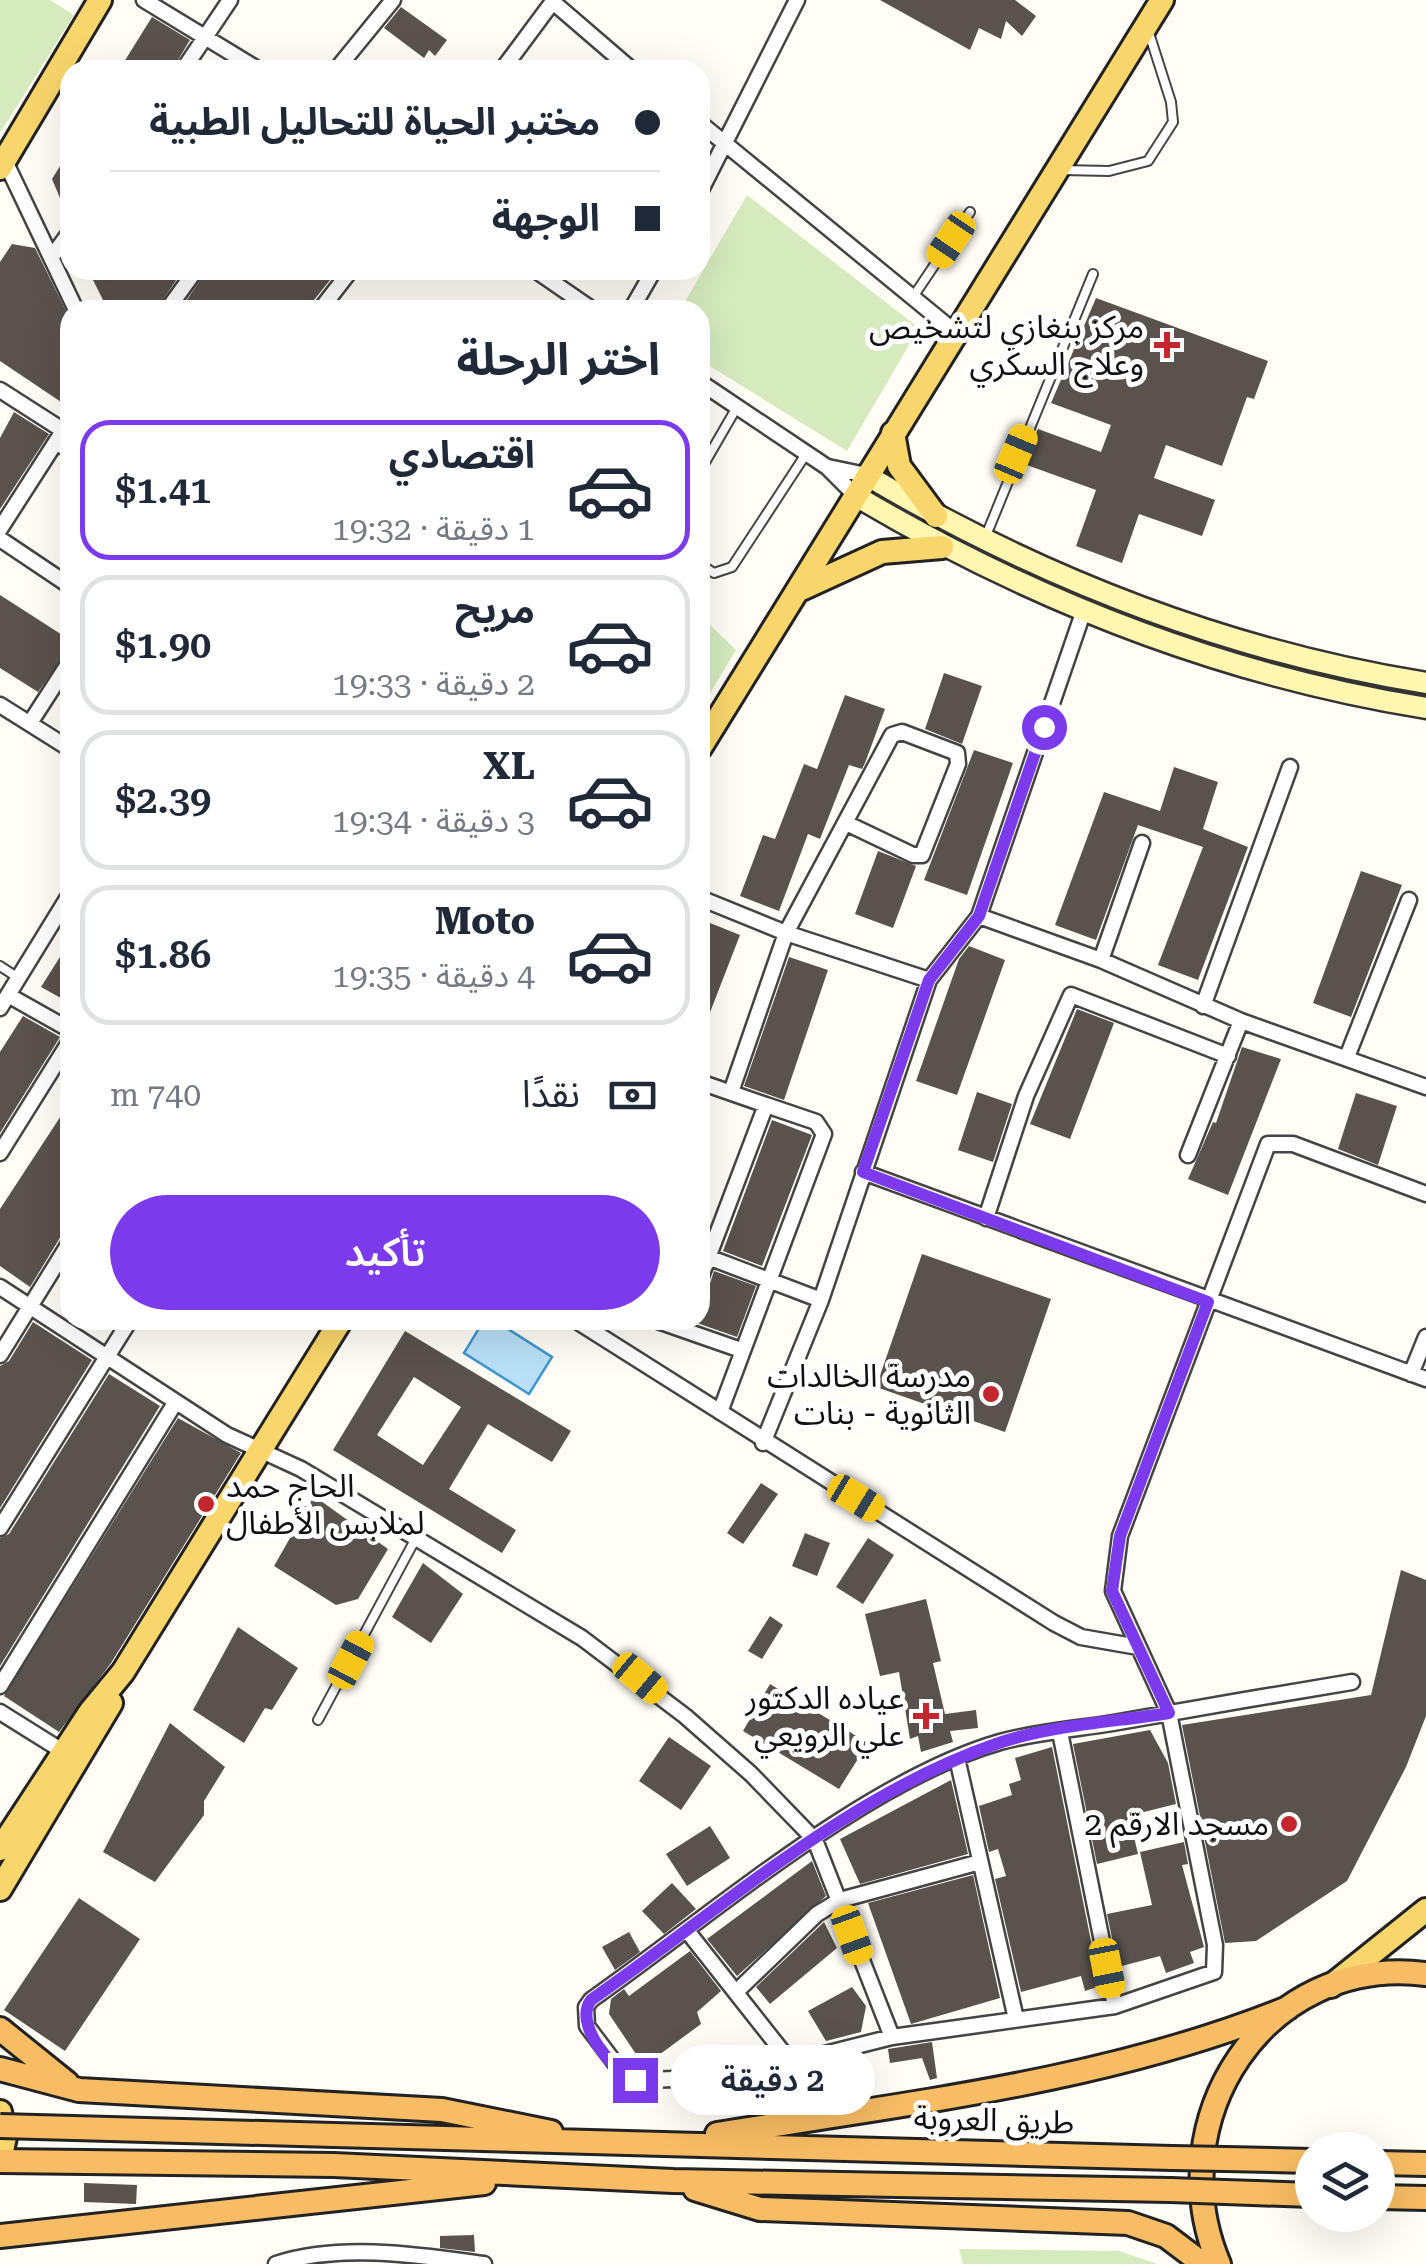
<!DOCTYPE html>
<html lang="ar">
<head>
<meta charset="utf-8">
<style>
  body { margin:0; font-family:"Roboto Serif","Noto Sans Arabic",serif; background:#f6f6f7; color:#1f2937; direction:rtl; height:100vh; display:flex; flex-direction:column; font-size:38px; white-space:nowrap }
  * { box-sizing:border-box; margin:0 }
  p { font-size:32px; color:#747a83 }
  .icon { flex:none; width:55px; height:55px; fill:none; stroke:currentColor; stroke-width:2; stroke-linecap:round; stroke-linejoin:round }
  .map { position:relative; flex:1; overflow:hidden; direction:ltr }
  .drawer { position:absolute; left:60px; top:300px; width:650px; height:1030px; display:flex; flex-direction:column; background:#fff; border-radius:30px; box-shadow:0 10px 40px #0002; direction:rtl }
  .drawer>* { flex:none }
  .banner { position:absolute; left:60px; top:60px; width:650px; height:220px; border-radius:30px; box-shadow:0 10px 40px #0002; direction:rtl; display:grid; align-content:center; height:220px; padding:0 50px; background:#fff }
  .fabs { position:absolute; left:1295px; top:2132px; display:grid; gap:20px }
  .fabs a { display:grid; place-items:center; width:100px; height:100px; border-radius:50%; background:#fff; box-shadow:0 10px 40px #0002; font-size:50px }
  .end { position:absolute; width:45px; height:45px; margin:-22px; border:12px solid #7c3aed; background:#fff; box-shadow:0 0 0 5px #fff }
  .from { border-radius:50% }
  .bubble { position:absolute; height:70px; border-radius:35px; background:#fff; box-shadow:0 10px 40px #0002; font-size:32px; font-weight:600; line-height:70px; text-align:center; direction:rtl }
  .car { position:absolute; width:30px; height:60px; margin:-30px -15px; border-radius:12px; box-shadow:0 0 8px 2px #0007; background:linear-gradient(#f5c518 24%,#345 0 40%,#f5c518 0 76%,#345 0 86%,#f5c518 0) }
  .banner b { display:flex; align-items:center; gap:35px; height:95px; font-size:38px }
  .banner b+b { border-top:2px solid #e0e1e3 }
  .banner i { width:25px; height:25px; background:#1f2937 }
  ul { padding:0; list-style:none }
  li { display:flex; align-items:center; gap:30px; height:140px; margin:0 20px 15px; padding:0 30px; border:5px solid #e0e1e3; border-radius:30px }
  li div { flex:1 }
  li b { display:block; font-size:38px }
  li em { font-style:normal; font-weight:600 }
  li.on { border-color:#7c3aed }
  li>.icon { width:90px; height:90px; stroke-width:1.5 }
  h2 { padding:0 50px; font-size:45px; line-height:120px }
  .pay { display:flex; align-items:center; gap:25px; height:110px; padding:0 50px; font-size:38px }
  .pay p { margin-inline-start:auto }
  .action { display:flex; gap:20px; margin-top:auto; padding:20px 50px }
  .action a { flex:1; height:115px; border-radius:60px; background:#7c3aed; color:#fff; font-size:40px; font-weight:600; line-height:115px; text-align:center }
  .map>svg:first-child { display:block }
</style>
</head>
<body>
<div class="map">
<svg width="1426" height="2264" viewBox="0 0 1426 2264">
  <rect width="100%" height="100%" fill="#fffdf5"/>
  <path fill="#d5ebbd" d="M 0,0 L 50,0 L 74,15 L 0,133 Z
    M 747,195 L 919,328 L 847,451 L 700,360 L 700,310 L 680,310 Z
    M 700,615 L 736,650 L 700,710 Z
    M 959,2249 L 1119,2251 L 1157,2264 L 963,2264 Z"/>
  <path fill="#b9e0f7" stroke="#3f96cf" stroke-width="2.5" d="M 484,1320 L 494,1320 L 552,1357 L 529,1394 L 464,1353 Z"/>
  <path fill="#5a524d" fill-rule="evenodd" d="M 880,0 L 1015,0 L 1036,16 L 1022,36 L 1006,21 L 1001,39 L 979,28 L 970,50 Z
    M 401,7 L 447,40 L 435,56 L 429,50 L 424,58 L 384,28 Z
    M 152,17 L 190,40 L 172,70 L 119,70 Z
    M 70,150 L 70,222 L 52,179 Z
    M 12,244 L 35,248 L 70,319 L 70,408 L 0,361 L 0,262 Z
    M 88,270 L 183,270 L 156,310 L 108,310 Z
    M 207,270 L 338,270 L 306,310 L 180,310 Z
    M 1096,298 L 1268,361 L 1254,399 L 1247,397 L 1222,466 L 1166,445 L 1154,478 L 1215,500 L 1202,536 L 1139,514 L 1122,563 L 1076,546 L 1096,490 L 1024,464 L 1038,429 L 1101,452 L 1111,425 L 1051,403 Z
    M 14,412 L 49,434 L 0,509 L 0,438 Z
    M 0,595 L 70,640 L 70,647 L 38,692 L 0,668 Z
    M 944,673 L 982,686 L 962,744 L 925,729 Z
    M 845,695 L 885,709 L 865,763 L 862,769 L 849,765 L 820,839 L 808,834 L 779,911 L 740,896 L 763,835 L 775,839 L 804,764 L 817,769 Z
    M 974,750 L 1013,763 L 967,895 L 924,880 Z
    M 1174,767 L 1218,782 L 1203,829 L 1248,847 L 1198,980 L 1158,965 L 1203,847 L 1138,825 L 1096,940 L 1055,925 L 1104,792 L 1160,811 Z
    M 878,851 L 916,866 L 893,928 L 855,914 Z
    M 1361,871 L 1402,885 L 1351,1017 L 1313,1003 Z
    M 700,919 L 740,935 L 702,1033 L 700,1033 Z
    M 70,941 L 70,1003 L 41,987 Z
    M 969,946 L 1005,960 L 957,1095 L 916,1081 L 959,959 Z
    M 789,957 L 828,970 L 784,1100 L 744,1086 Z
    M 1077,1009 L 1114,1023 L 1070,1139 L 1030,1124 Z
    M 23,1016 L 60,1037 L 0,1133 L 0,1052 Z
    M 1242,1047 L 1281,1059 L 1228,1195 L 1188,1179 L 1213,1122 L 1216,1123 Z
    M 977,1092 L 1012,1104 L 993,1162 L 958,1150 Z
    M 1356,1093 L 1397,1106 L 1378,1165 L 1338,1149 Z
    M 70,1102 L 70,1231 L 61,1236 L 30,1287 L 0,1266 L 0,1209 Z
    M 772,1120 L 812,1135 L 762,1266 L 723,1251 Z
    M 922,1254 L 1051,1299 L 1005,1432 L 876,1387 Z
    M 714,1271 L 756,1286 L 737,1337 L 697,1323 Z
    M 33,1322 L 92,1360 L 0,1508 L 0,1366 L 9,1361 Z
    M 405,1331 L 571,1431 L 552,1462 L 488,1424 L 449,1489 L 516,1530 L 502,1553 L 333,1450 ZM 414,1377 L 461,1407 L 423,1465 L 377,1435 Z
    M 109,1374 L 160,1406 L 0,1666 L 0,1538 L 9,1534 Z
    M 178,1418 L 241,1453 L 111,1663 L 59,1732 L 4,1696 Z
    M 761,1483 L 778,1494 L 743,1544 L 727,1533 Z
    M 314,1496 L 388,1549 L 358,1599 L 336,1605 L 274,1566 Z
    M 805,1533 L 830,1543 L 817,1576 L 792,1566 Z
    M 868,1538 L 894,1555 L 863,1604 L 836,1587 Z
    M 423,1563 L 463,1594 L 431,1643 L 392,1617 Z
    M 1401,1570 L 1426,1580 L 1426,1716 L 1406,1767 L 1347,1881 L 1256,1941 L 1225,1943 L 1182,1725 L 1371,1695 Z
    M 926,1599 L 941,1661 L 933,1663 L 945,1714 L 976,1710 L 978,1728 L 950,1731 L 953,1742 L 921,1752 L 918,1736 L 910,1739 L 899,1672 L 880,1676 L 865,1614 Z
    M 770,1616 L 783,1625 L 762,1659 L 748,1651 Z
    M 238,1627 L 298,1668 L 272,1710 L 265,1708 L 244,1743 L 193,1710 Z
    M 770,1684 L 868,1743 L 839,1789 L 743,1731 Z
    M 170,1723 L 225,1767 L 204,1801 L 204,1815 L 155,1882 L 103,1852 Z
    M 1150,1730 L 1168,1763 L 1176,1804 L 1140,1813 L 1142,1820 L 1130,1820 L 1138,1854 L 1097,1864 L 1073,1744 Z
    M 669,1737 L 711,1766 L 681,1810 L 639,1781 Z
    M 1052,1747 L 1100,1986 L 1085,1991 L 1081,1976 L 1021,1992 L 995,1879 L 1006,1876 L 998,1849 L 989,1852 L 979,1806 L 1012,1795 L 1009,1784 L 1021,1780 L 1015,1758 Z
    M 951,1780 L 968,1854 L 860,1884 L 840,1839 Z
    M 710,1826 L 730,1858 L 687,1886 L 666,1854 Z
    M 1184,1842 L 1188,1864 L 1182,1865 L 1204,1947 L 1190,1952 L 1194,1963 L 1166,1973 L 1160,1956 L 1118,1967 L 1107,1914 L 1152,1905 L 1140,1852 Z
    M 812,1861 L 826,1896 L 737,1976 L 707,1939 Z
    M 973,1875 L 1000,1998 L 911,2024 L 868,1903 Z
    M 672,1883 L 696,1909 L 664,1934 L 642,1911 Z
    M 79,1898 L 140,1939 L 65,2051 L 4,2010 Z
    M 824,1922 L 837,1948 L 770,2004 L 756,1987 Z
    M 629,1932 L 640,1952 L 615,1970 L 602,1947 Z
    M 690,1951 L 721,1991 L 697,2012 L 701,2024 L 644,2066 L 609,2014 L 611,1999 L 624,1989 L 629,1996 Z
    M 852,1987 L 866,2006 L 861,2032 L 826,2041 L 808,2011 Z
    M 932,2042 L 937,2078 L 930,2080 L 922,2058 L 890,2063 L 888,2049 Z
    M 84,2183 L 137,2185 L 136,2204 L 84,2202 Z
    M 474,2235 L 475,2252 L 440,2248 L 440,2236 Z"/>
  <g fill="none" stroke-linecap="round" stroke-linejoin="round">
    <g stroke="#444" stroke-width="12">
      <path id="service" d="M 1062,170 L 1109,171 L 1148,161 L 1173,122 L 1171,102 L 1149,33
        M 913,297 L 970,212
        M 55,445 L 70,455
        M 700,471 L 737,407
        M 985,538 L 1093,274
        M 700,564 L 714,573 L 732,567 L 806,454
        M 0,966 L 17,977
        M 318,1720 L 416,1538"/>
    </g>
    <g stroke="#444" stroke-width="19">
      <path id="minor" d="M 144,0 L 259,70
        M 553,2 L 632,70
        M 183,70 L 230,0
        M 336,70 L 393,0
        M 502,70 L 554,0
        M 700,123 L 955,332
        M 5,161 L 76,310
        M 700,192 L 797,0
        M 51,258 L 70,232
        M 535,270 L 593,310
        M 167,310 L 196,270
        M 320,310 L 351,270
        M 631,310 L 654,270
        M 700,382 L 827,467 L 856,496
        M 0,390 L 64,431
        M 828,467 L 866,475
        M 0,529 L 70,420
        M 0,539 L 70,586
        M 0,705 L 70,749
        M 30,723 L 70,661
        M 700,898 L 786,933 L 929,980
        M 979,916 L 1083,613
        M 1101,960 L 1142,843
        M 8,995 L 70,1030
        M 1203,1006 L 1290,767
        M 0,1008 L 70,894
        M 1347,1057 L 1409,900
        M 700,1082 L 766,1105 L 700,1279
        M 731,1092 L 786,933 L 892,735 L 902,732 L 957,753 L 958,764 L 922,855 L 913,855 L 846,823
        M 0,1153 L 70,1041
        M 1188,1155 L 1241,1021
        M 863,1172 L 1426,1379
        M 986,1218 L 1026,1096 L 1071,995 L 1228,1056
        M 700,1254 L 821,1300 L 929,980 L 979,916 L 1101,960 L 1241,1021 L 1426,1087
        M 0,1287 L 227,1435 L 301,1469 L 582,1638 L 685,1716 L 751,1774 L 815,1840 L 892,2037
        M 575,1320 L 1054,1623 L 1081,1637 L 1138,1647
        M 655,1320 L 741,1350
        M 0,1355 L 70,1242
        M 1411,1374 L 1426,1337
        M 720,1412 L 824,1134 L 816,1122 L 766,1105
        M 763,1443 L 821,1300
        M 0,1528 L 130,1320
        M 1352,1682 C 1272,1695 1193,1709 1113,1723 C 1076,1729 1036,1732 1000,1742 C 865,1781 708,1918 591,2000 L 586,2007 L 587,2026 L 624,2075 L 645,2080 L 733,2077 L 892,2037 L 1115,2006 L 1214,1972 L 1215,1945 L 1169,1713 L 1113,1591 L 1120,1536 L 1268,1144 L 1293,1144 L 1426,1194
        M 0,1686 L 175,1403
        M 0,1712 L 64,1752
        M 1060,1732 L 1115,2006
        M 957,1758 L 1016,2019
        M 688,1932 L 793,2065
        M 736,1992 L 817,1914 L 840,1900 L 980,1862
        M 276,2264 C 340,2243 418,2255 484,2264"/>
    </g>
    <g stroke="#333" stroke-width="25">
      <path id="secondary" d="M 866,475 C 1039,577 1227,651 1426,683
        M 856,496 C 1033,601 1222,675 1426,708"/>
    </g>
    <g stroke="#222" stroke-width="28">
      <path id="primary" d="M 0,168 L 100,0
        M 893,433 L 899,466 L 936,516
        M 799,590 L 882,552 L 942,547
        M 700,748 L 1162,0
        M 0,1849 L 90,1712 L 123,1672 L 341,1320
        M 0,1889 L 111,1703
        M 1331,1986 L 1426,1910
        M 0,2112 L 5,2137 L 0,2160"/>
    </g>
    <g stroke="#222" stroke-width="28">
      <path id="trunk" d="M 0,2029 L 67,2083
        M 0,2069 L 79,2090 L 442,2110 L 551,2132
        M 717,2134 C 909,2103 1108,2081 1288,2008
        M 334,2135 L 1172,2158
        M 1226,2159 L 1312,2161
        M 0,2161 L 334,2165 L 673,2181 L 1170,2190
        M 1378,2163 L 1426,2164
        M 695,2189 L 760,2209 L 1128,2223 L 1166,2236 L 1203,2264
        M 1225,2192 L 1312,2195
        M 1378,2197 L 1426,2198
        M 0,2236 L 484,2183
        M 1219,2264 C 1158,2121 1264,1954 1426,1974"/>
    </g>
    <use href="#service" stroke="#fff" stroke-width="8"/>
    <use href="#minor" stroke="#fff" stroke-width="14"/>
    <use href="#secondary" stroke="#fff6b0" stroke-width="20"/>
    <use href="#primary" stroke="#f9d66b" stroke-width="22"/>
    <use href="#trunk" stroke="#f7bc64" stroke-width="22"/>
    <g stroke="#222" stroke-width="28" stroke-linecap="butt">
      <path id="trunk-bridge" d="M 0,2126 L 334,2135
        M 1172,2158 L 1226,2159
        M 1170,2190 L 1225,2192"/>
    </g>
    <use href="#trunk-bridge" stroke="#f7bc64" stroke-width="22"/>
  </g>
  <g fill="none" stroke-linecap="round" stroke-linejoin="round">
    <path stroke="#7c3aed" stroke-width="12" d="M 635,2080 C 612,2070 573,2024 591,2000 C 720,1910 846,1796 996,1744 C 1050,1725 1114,1722 1169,1713 L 1112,1591 L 1120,1536 L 1208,1302 L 863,1172 L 929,980 L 979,916 L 1044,727"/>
  </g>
  <g fill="#c4262e" stroke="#fff" stroke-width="4">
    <path d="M1162 330h10v10h10v10h-10v10h-10v-10h-10v-10h10z"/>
    <circle cx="991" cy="1394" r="10"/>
    <circle cx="206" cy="1504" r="10"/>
    <path d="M921 1701h10v10h10v10h-10v10h-10v-10h-10v-10h10z"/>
    <circle cx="1289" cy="1824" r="10"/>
  </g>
  <g text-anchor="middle" stroke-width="10" stroke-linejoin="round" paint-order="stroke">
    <g font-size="32" fill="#111" stroke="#fff" text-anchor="end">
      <text x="1144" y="338">مركز بنغازي لتشخيص<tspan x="1144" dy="37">وعلاج السكري</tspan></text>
      <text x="971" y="1387">مدرسة الخالدات<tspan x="971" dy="37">الثانوية - بنات</tspan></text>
      <text x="226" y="1497" text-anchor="start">الحاج حمد<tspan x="226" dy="37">لملابس الأطفال</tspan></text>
      <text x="904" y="1709">عياده الدكتور<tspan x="904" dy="37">علي الرويعي</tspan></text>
      <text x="1269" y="1835">مسجد الارقم 2</text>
    </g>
    <g font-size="32" fill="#111" stroke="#fff">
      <text transform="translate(994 2120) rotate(2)" y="11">طريق العروبة</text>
    </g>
  </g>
</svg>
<div class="fabs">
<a><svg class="icon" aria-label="layers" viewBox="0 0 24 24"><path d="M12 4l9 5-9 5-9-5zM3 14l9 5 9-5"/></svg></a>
</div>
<i class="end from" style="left:1044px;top:727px"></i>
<i class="end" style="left:635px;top:2080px"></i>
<div class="bubble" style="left:670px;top:2045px;width:205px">2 دقيقة</div>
<i class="car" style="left:951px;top:240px;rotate:214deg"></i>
<i class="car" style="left:1016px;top:454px;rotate:23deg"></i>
<i class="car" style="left:856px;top:1498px;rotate:121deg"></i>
<i class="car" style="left:351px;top:1660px;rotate:28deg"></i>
<i class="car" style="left:640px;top:1678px;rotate:130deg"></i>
<i class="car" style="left:852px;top:1935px;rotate:160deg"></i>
<i class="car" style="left:1107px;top:1968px;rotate:169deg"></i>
<div class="banner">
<b><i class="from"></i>مختبر الحياة للتحاليل الطبية</b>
<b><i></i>الوجهة</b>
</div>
<section class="drawer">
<h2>اختر الرحلة</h2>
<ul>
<li class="on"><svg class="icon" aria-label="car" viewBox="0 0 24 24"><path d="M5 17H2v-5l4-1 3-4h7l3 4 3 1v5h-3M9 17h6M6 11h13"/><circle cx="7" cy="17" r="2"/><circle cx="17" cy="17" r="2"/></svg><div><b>اقتصادي</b><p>1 دقيقة · 19:32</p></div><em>$1.41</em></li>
<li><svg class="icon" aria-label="car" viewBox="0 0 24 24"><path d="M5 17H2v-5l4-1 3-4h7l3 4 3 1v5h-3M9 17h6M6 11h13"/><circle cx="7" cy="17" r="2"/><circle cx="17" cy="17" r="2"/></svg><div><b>مريح</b><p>2 دقيقة · 19:33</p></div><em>$1.90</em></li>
<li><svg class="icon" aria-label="car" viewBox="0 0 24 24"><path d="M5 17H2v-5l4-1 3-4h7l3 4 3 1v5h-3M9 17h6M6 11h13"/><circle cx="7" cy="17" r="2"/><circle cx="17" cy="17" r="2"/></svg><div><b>XL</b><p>3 دقيقة · 19:34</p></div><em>$2.39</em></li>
<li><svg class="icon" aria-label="car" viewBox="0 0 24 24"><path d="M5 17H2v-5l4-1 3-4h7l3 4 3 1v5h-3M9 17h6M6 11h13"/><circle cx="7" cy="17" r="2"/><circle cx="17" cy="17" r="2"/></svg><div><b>Moto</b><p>4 دقيقة · 19:35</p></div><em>$1.86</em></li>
</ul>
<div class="pay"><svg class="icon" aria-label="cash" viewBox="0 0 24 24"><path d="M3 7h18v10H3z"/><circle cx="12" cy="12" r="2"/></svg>نقدًا<p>740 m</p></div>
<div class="action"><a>تأكيد</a></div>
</section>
</div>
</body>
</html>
